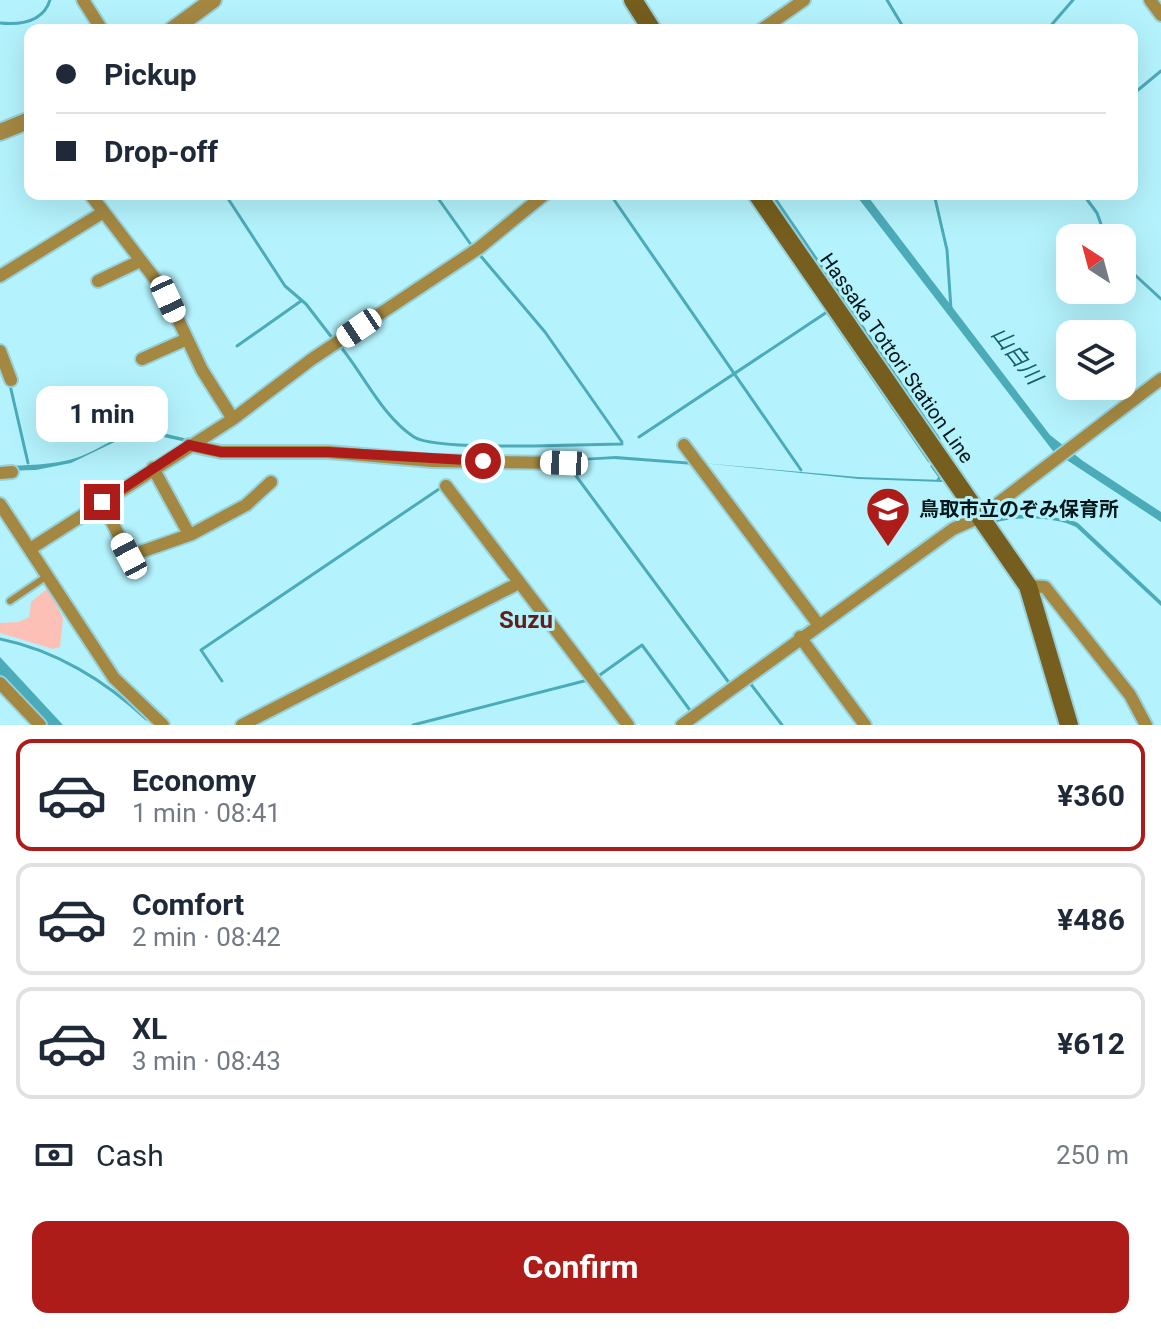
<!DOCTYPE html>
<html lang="en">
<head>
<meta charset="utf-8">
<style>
  body { margin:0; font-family:Roboto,"Noto Sans JP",sans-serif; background:#f6f6f7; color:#1f2937; height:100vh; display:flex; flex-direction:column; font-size:30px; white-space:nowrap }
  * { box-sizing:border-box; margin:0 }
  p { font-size:26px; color:#747a83 }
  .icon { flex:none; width:44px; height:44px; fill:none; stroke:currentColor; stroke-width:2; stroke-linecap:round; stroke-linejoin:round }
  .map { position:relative; height:725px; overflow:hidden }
  .details { display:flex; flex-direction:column; background:#fff; flex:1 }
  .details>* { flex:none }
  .top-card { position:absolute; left:24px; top:24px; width:1114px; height:176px; border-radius:16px; box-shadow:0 8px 32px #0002; display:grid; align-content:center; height:176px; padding:0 32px; background:#fff }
  .needle { width:52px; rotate:324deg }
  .tools { position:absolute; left:1056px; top:224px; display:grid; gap:16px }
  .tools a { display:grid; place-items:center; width:80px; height:80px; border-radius:16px; background:#fff; box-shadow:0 8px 32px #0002; font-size:40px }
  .end { position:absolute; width:36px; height:36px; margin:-18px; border:10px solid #ad1c18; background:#fff; box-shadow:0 0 0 4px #fff }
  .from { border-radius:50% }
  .bubble { position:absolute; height:56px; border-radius:16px; background:#fff; box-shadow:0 8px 32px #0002; font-size:26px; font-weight:700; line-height:56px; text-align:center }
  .car { position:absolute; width:24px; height:48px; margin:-24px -12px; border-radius:10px; box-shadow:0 0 6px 2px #0007; background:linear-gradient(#fff 24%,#345 0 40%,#fff 0 76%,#345 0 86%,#fff 0) }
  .top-card b { display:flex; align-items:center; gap:28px; height:76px; font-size:30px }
  .top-card b+b { border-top:2px solid #e0e1e3 }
  .top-card i { width:20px; height:20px; background:#1f2937 }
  ul { padding:14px 0 0; list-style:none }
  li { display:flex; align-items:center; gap:24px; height:112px; margin:0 16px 12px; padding:0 16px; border:4px solid #e0e1e3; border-radius:16px }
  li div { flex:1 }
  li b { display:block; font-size:30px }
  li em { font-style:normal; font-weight:700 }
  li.selected { border-color:#ad1c18 }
  li>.icon { width:72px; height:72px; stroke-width:1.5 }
  .pay { display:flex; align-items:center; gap:20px; height:88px; padding:0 32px; font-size:30px }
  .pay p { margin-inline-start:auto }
  .primary-button { display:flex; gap:16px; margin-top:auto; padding:16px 32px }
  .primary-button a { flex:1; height:92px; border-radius:16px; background:#ad1c18; color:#fff; font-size:32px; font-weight:700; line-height:92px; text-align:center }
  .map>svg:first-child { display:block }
</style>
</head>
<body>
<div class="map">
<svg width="1161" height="725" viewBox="0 0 1161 725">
  <rect width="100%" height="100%" fill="#b4f3fd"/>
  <path fill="#fdc0b7" d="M 48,588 L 63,618 L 60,647 L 53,649 L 0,633 L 0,623 L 18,622 L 29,617 L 31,602 Z"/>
  <path fill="#4cabb9" d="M 855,194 L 866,194 L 1050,435 L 1083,461 L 1161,512 L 1161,522 L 1053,451 Z
    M 154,431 L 222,447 L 568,459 L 616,456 L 693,462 L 695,465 L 614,459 L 556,462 L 224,450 L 154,435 L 123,438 L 71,463 L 36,470 L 0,471 L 0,467 C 25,464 52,466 76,458 C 107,447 118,431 154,431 Z
    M 702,463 L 858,477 L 942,480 L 942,482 L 859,479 Z
    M 1009,514 L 1069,519 L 1078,523 L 1161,601 L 1161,606 L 1076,527 C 1056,517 1018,516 997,522 L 995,518 Z
    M 0,657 L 63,725 L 44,725 L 0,678 Z"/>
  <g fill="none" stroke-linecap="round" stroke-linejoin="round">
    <path stroke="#4cabb9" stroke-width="3" d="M 887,0 L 905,30
      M 0,23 C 21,25 43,22 50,0
      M 1047,30 L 1073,0
      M 1132,95 L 1161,71
      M 225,194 L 285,286 L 306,304 L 333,339
      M 435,194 L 472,246
      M 610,194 L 801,470
      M 772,194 L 939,439
      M 934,194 L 947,250 L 951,309
      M 1083,194 L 1097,213 L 1106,238
      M 479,254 L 545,332 L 622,442
      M 1122,263 L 1161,299
      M 237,346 L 301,301
      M 340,346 C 364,375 382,416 414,437 C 437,452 585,444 622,444
      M 10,385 L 28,463
      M 639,437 L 827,312 L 929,461
      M 568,465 L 730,684
      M 932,466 L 940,477 L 938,480
      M 0,639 C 55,650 106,681 146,719
      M 597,677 L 642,645 L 692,713
      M 222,681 L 201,650 L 442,487
      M 750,683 L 782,725
      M 413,725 L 588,680"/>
    <g stroke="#97d0d9" stroke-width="10">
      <path id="service" d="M 10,601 L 47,576"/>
    </g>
    <g stroke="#97d0d9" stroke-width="16">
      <path id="minor" d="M 83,0 L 102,30
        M 1150,0 L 1161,15
        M 761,30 L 804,0
        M 90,194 L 165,292 L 202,370 L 233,419
        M 0,276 L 102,213
        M 98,281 L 140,261
        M 0,351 L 11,380
        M 142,359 L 187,339
        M 189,445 L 221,452 L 328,452 L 432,461 L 564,463
        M 684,445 L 818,624
        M 153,468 L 189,534
        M 0,473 L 12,472
        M 446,486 L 628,725
        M 102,502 L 129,556 L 192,534 L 246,505 L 271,482
        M 0,504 L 114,678 L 163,725
        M 30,549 L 233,419 L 312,359 L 479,248 L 545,194
        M 1028,586 L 1045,587 L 1130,695 L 1146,725
        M 800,637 L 865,725
        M 0,683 L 40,725
        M 242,725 L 519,583
        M 682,725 L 953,529 L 980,517 L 1161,379"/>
    </g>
    <g stroke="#97d0d9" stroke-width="20">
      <path id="tertiary" d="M 172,30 L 213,0
        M 0,132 L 30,120"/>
    </g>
    <g stroke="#97d0d9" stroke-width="22">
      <path id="secondary" d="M 633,0 L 652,30
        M 757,194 L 1028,586 L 1069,725"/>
    </g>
    <use href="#service" stroke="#a48842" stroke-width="6"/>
    <use href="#minor" stroke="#a48842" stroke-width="12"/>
    <use href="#tertiary" stroke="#a48842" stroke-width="16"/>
    <use href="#secondary" stroke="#755e1e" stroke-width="18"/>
  </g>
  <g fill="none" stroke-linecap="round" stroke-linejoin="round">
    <path stroke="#ad1c18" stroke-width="10" d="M 102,502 L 189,445 L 221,452 L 328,452 L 483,461"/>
  </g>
  <defs>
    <g id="school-pin" transform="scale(2.3)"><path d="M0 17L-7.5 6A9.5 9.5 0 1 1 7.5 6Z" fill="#ad1c18" stroke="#b4f3fd"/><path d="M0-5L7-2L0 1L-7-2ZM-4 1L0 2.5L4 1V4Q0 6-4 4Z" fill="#fff"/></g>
  </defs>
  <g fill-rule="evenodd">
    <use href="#school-pin" x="888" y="509"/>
  </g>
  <g text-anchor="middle" stroke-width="6" stroke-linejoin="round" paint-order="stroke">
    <g font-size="20" fill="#001619" stroke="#b4f3fd">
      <text transform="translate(897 358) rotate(55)" y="7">Hassaka Tottori Station Line</text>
    </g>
    <g font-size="20" font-weight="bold" fill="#001619" stroke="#b4f3fd" text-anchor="start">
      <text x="919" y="516">鳥取市立のぞみ保育所</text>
    </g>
    <g font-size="22" font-style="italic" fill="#12616b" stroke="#b4f3fd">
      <text transform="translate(1017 355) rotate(52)" y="8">山白川</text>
    </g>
    <g font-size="24" font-weight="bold" fill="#621e18" stroke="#b4f3fd">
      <text x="526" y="628">Suzu</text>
    </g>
  </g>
</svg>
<div class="tools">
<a><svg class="needle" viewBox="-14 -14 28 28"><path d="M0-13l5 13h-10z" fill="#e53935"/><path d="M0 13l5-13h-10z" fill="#747a83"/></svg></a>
<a><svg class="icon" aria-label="layers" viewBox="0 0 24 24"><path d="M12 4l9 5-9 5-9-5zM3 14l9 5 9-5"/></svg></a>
</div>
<i class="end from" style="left:483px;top:461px"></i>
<i class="end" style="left:102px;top:502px"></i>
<div class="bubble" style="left:36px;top:386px;width:132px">1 min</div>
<i class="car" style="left:168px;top:299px;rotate:155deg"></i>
<i class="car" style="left:359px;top:328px;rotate:236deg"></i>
<i class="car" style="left:564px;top:463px;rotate:272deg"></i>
<i class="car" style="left:129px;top:556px;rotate:332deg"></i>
<div class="top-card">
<b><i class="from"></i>Pickup</b>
<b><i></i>Drop-off</b>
</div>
</div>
<section class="details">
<ul>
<li class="selected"><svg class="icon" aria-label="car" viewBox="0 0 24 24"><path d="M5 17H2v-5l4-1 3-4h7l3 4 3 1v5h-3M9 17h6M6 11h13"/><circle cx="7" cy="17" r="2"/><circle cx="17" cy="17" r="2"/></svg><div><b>Economy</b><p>1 min · 08:41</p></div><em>¥360</em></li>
<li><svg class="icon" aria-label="car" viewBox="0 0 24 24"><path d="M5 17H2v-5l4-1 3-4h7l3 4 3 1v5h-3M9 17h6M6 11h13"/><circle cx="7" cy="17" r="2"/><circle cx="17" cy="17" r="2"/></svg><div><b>Comfort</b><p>2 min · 08:42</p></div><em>¥486</em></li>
<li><svg class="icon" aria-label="car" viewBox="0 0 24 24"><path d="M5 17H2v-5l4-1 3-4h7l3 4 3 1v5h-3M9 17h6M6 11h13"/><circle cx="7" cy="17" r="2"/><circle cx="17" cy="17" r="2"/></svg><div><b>XL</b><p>3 min · 08:43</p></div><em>¥612</em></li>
</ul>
<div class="pay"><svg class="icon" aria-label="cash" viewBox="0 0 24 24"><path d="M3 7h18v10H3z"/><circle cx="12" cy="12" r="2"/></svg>Cash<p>250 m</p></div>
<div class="primary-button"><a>Confirm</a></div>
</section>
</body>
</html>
